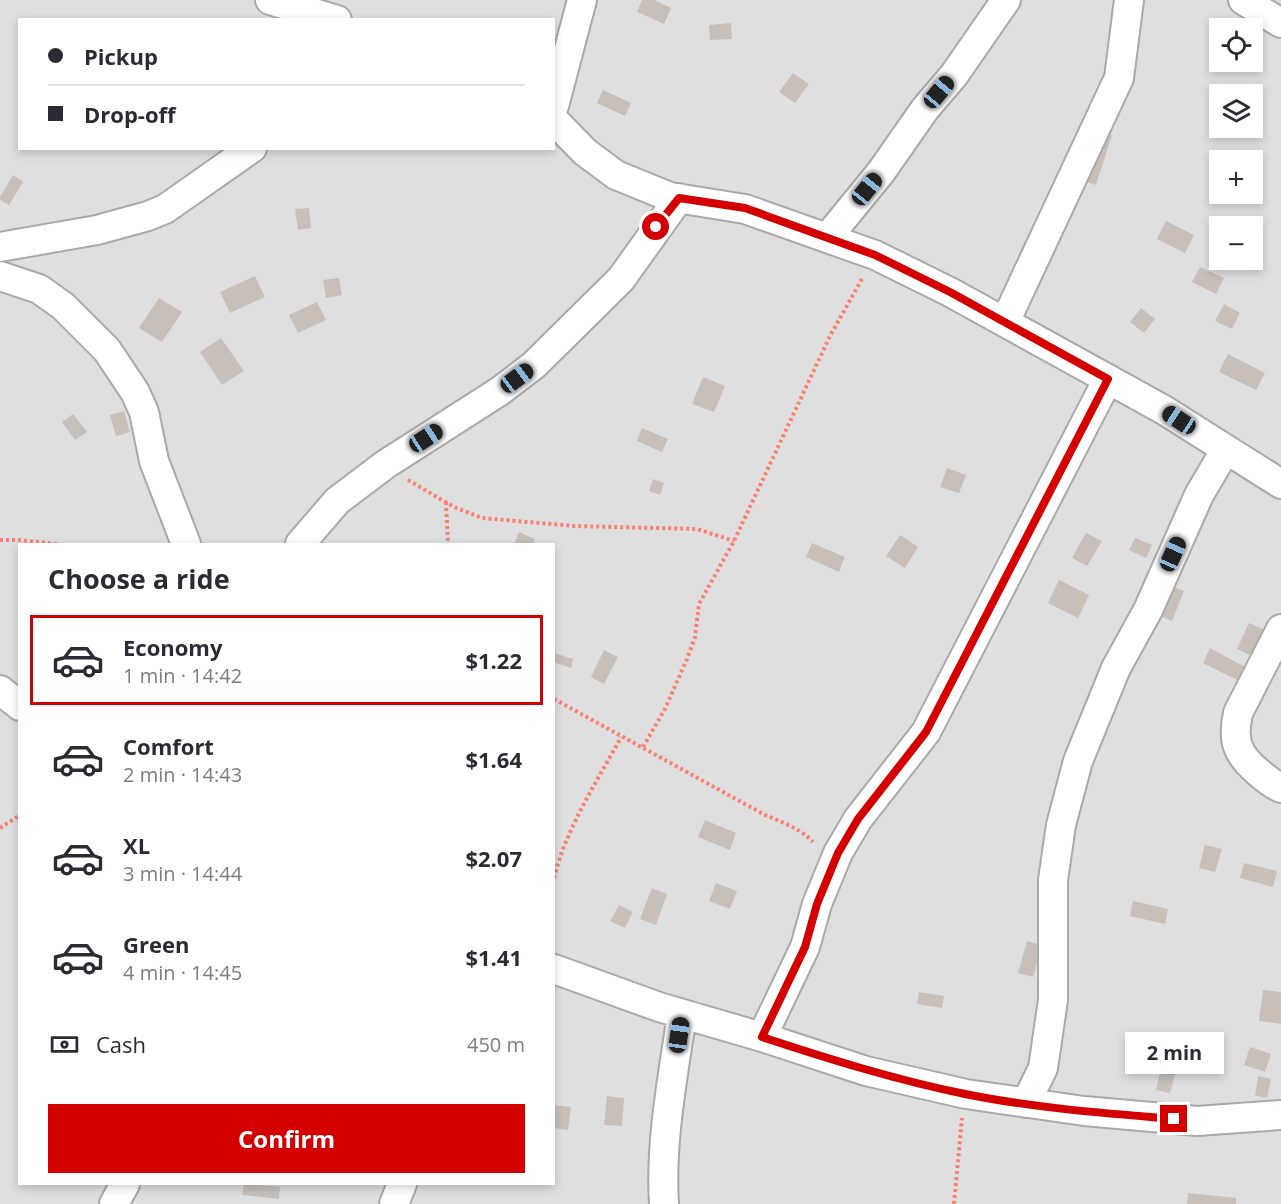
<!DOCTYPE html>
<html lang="en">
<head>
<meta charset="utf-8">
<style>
  body { margin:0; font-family:"Open Sans",sans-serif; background:#f7f7f7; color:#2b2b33; height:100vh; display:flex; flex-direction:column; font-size:22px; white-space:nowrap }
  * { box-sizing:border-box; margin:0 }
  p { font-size:20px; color:#7c7c81 }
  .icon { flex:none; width:33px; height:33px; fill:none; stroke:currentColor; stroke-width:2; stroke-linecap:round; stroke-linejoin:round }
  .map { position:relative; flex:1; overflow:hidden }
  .drawer { position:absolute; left:18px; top:543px; width:537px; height:642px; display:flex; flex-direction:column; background:#fff; border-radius:0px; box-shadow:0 3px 9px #0003 }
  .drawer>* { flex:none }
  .guide { position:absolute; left:18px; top:18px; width:537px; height:132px; border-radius:0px; box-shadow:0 3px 9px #0003; display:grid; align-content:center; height:132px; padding:0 30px; background:#fff }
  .fabs { position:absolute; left:1209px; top:18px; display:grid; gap:12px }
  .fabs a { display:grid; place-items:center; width:54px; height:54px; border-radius:0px; background:#fff; box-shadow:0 3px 9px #0003; font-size:30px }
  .end { position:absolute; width:27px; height:27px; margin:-14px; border:8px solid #d40000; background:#fff; box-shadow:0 0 0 3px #fff }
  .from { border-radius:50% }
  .bubble { position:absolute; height:42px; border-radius:0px; background:#fff; box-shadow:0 3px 9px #0003; font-size:20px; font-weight:700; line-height:42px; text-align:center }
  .car { position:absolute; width:18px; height:36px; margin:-18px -9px; border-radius:8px; box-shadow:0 0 4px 2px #0007; background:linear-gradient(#222 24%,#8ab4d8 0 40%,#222 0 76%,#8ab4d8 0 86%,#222 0) }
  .guide b { display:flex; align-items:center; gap:21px; height:57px; font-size:22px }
  .guide b+b { border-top:2px solid #e1e1e2 }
  .guide i { width:15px; height:15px; background:#2b2b33 }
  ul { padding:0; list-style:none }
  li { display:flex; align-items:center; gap:18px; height:90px; margin:0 12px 9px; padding:0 18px; border:3px solid transparent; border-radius:0px }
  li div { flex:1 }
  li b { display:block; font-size:22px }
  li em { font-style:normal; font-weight:700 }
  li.on { border-color:#d40000 }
  li>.icon { width:54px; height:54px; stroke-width:1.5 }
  h2 { padding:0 30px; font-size:27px; line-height:72px }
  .pay { display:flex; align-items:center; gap:15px; height:66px; padding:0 30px; font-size:22px }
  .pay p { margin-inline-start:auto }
  .button { display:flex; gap:12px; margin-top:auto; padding:12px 30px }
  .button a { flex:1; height:69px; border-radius:0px; background:#d40000; color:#fff; font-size:24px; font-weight:700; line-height:69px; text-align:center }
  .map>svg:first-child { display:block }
</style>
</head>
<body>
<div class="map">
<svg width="1281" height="1204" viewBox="0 0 1281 1204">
  <rect width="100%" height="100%" fill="#f2efe9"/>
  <path fill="#e0dfdf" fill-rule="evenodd" d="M 0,0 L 1281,0 L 1281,1204 L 0,1204 ZM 20,20 L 554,20 L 554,148 L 20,148 ZM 1220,28 L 1252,28 L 1252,62 L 1220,62 ZM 1220,94 L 1252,94 L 1252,128 L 1220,128 ZM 1220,160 L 1252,160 L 1252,194 L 1220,194 ZM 1220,226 L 1252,226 L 1252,260 L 1220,260 ZM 20,544 L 554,544 L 554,1184 L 20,1184 Z"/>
  <path fill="#c7bfb8" d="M 642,0 L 654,0 L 671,8 L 664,24 L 637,12 Z
    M 731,23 L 732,39 L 710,40 L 709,25 Z
    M 793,73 L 809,84 L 795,103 L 779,92 Z
    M 603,90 L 631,103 L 625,116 L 597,103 Z
    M 1082,125 L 1112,135 L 1096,185 L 1065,174 Z
    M 13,175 L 23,182 L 9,205 L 0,200 L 0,197 Z
    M 309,208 L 311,228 L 298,230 L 295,209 Z
    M 1166,221 L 1194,235 L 1185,253 L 1157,239 Z
    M 1200,267 L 1224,278 L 1216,294 L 1192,282 Z
    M 255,276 L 265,297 L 230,313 L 220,292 Z
    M 339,278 L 342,295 L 326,298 L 323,280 Z
    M 159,298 L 182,312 L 162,342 L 139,328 Z
    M 317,302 L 326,320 L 298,333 L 289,315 Z
    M 1224,304 L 1240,313 L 1232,329 L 1215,321 Z
    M 1141,308 L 1155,319 L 1144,333 L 1130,322 Z
    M 221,338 L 244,371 L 222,385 L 200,352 Z
    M 1228,354 L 1265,373 L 1256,390 L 1219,372 Z
    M 703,377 L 725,386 L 714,412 L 692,404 Z
    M 124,411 L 130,432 L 116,436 L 110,415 Z
    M 73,414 L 87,432 L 75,440 L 62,422 Z
    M 642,428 L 668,439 L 662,452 L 637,441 Z
    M 947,468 L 966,475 L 959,493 L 940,487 Z
    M 653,479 L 664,483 L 660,495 L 649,491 Z
    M 519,532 L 535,539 L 533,544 L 514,544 Z
    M 1086,533 L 1102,541 L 1087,566 L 1072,558 Z
    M 900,535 L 918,547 L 905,568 L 886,556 Z
    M 1135,538 L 1152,545 L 1146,558 L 1129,550 Z
    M 812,543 L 845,557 L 839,572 L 806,557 Z
    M 1059,580 L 1089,595 L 1078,618 L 1048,603 Z
    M 1169,585 L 1184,591 L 1172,621 L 1157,615 Z
    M 1249,623 L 1267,631 L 1254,657 L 1237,649 Z
    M 1210,648 L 1247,668 L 1239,681 L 1203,663 Z
    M 604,650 L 618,657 L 604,684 L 591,677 Z
    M 554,653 L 573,659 L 571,668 L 554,662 Z
    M 705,820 L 736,833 L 730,850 L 698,837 Z
    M 1205,845 L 1222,849 L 1215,872 L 1199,868 Z
    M 1244,863 L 1277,871 L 1273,887 L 1240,878 Z
    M 716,883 L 737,891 L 730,909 L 709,901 Z
    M 652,888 L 667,894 L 656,925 L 640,919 Z
    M 1133,901 L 1168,909 L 1165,924 L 1130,916 Z
    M 619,905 L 633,912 L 625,928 L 610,921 Z
    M 1027,941 L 1042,945 L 1033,977 L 1018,973 Z
    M 1263,990 L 1281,992 L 1281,1024 L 1259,1021 Z
    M 919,992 L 944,996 L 942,1008 L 917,1004 Z
    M 1173,1034 L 1209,1041 L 1205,1061 L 1169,1054 Z
    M 1250,1047 L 1271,1054 L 1265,1072 L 1244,1065 Z
    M 1162,1064 L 1177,1067 L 1170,1093 L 1156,1090 Z
    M 1258,1076 L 1271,1079 L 1267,1098 L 1255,1095 Z
    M 607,1096 L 624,1098 L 622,1126 L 604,1125 Z
    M 554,1105 L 571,1107 L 568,1130 L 554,1128 Z
    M 244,1184 L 280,1187 L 279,1199 L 242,1195 Z
    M 1188,1193 L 1236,1198 L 1236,1204 L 1187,1204 Z"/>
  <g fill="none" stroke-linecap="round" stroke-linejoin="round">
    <g stroke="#a9a9a9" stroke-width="32">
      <path id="minor" d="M 270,0 L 337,20
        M 1243,0 L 1281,23
        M 554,106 L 582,0
        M 554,120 L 585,152 L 616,175 L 670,197 L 745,209 L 875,255 L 950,292 L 1164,410 L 1281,484
        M 827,238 L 881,172 L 925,109 L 954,75 L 1006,0
        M 0,247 L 97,230 L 148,216 L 165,209 L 252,148
        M 0,276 L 39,289 L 63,306 L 107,350 L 135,392 L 144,412 L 154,461 L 186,544
        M 1005,322 L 1119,78 L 1129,0
        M 300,544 L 337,501 L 386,464 L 500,391 L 534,365 L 621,279 L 679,198
        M 1281,629 L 1238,713 C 1232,741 1237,754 1258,772 C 1265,778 1272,784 1281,788
        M 0,690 L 20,706
        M 554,969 L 659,1007 L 762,1037 L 866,1071 L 966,1094 L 1084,1111 L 1197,1121 L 1281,1115
        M 762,1037 L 805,947 L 817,904 L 838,853 L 858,819 L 926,732 L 1108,379
        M 1026,1103 L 1043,1068 L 1053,1000 L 1053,880 L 1061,825 L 1078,761 L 1116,668 L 1148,610 L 1199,495 L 1226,449
        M 114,1204 L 125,1184
        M 394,1204 L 402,1184
        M 664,1204 C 660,1141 673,1077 682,1014"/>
    </g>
    <path stroke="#fa8072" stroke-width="4" stroke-dasharray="3 3" stroke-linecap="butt" d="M 408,480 L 454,507 L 482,518 L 574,526 L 697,529 L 734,541
      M 446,502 L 448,544
      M 0,540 L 18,540 L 57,544
      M 554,699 L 765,815 C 782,822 801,829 813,842
      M 643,747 L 665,709 L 687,659 L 695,637 L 699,604 L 734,541 L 830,336 L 863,277
      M 0,828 L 20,815
      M 554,878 C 566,828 597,782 621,737
      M 954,1204 L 962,1118"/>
    <use href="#minor" stroke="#fff" stroke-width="28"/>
  </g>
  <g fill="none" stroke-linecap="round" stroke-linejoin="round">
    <path stroke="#d40000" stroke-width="8" d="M 656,227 L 679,198 L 745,208 L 875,255 L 950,292 L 1108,379 L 926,732 L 858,819 L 838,853 L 817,904 L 805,947 L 762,1037 C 829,1059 896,1080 965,1094 C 1034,1108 1104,1113 1174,1119"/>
  </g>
</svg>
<div class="fabs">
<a><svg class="icon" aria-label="locate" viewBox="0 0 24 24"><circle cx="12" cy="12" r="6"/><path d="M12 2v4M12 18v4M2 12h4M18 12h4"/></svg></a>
<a><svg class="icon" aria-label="layers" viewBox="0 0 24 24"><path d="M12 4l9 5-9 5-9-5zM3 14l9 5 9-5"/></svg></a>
<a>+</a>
<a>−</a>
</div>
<i class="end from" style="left:656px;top:227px"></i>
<i class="end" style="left:1174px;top:1119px"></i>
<div class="bubble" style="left:1125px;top:1032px;width:99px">2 min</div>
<i class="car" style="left:939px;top:92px;rotate:40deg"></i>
<i class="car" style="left:867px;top:189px;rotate:39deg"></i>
<i class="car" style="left:517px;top:378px;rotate:53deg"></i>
<i class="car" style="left:1179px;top:420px;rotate:303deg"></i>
<i class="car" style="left:426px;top:438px;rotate:57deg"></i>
<i class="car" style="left:1173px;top:554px;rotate:24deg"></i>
<i class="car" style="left:679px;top:1035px;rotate:8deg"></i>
<div class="guide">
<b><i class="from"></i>Pickup</b>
<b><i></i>Drop-off</b>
</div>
<section class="drawer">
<h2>Choose a ride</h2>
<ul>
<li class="on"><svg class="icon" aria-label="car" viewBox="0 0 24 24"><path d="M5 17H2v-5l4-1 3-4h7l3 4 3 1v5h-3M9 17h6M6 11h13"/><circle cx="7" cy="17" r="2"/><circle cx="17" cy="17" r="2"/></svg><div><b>Economy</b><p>1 min · 14:42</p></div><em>$1.22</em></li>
<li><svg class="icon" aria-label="car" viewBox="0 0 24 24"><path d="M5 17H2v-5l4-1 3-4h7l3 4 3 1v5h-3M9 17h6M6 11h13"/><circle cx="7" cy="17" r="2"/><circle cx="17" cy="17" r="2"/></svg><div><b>Comfort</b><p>2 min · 14:43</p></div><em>$1.64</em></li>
<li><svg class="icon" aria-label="car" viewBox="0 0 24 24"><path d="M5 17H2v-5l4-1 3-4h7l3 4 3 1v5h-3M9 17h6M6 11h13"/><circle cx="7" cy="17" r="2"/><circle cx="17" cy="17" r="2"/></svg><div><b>XL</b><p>3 min · 14:44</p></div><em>$2.07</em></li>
<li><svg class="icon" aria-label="car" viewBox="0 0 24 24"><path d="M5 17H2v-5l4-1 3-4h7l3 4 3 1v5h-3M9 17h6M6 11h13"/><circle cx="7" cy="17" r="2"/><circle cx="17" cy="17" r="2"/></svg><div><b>Green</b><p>4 min · 14:45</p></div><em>$1.41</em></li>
</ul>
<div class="pay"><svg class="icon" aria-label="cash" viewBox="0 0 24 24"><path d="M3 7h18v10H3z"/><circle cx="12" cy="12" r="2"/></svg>Cash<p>450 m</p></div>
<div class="button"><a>Confirm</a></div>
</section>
</div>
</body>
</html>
